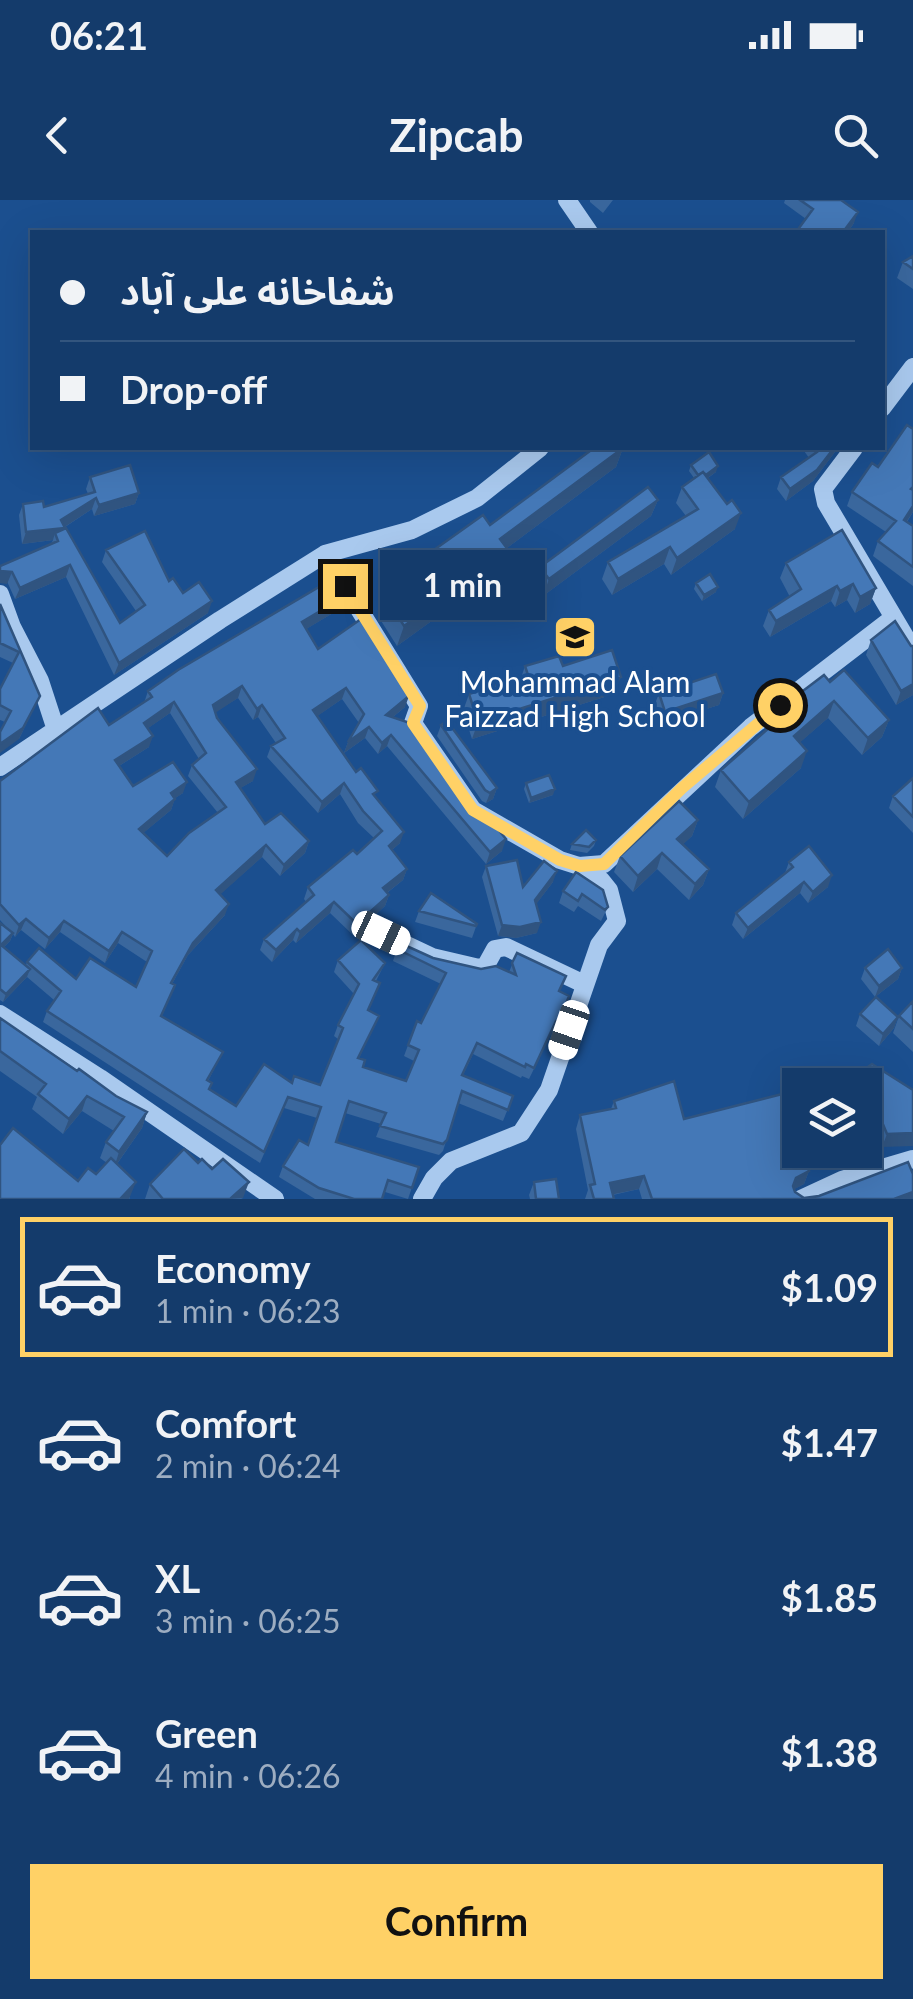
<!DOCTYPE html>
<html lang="en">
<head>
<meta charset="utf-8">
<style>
  body { margin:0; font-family:Lato,"Noto Sans Arabic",sans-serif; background:#1d4271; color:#f1f3f6; height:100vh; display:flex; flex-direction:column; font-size:38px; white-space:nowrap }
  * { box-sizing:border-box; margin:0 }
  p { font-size:32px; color:#9dadc1 }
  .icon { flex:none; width:55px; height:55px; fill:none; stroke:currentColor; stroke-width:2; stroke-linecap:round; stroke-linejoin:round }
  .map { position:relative; height:999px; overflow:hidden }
  .panel { display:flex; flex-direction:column; background:#143b6b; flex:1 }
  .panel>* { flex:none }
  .guide { position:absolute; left:30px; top:30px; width:855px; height:220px; border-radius:0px; box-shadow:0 10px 40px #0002,0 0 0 2px #33557e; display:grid; align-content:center; height:220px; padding:0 30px; background:#143b6b }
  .controls { position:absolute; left:782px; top:868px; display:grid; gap:20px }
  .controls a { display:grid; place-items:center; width:100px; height:100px; border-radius:0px; background:#143b6b; box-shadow:0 10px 40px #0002,0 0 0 2px #33557e; font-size:50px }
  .end { position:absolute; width:45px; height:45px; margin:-22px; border:12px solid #ffd166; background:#111; box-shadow:0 0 0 5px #111 }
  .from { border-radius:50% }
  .bubble { position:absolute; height:70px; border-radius:0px; background:#143b6b; box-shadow:0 10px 40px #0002,0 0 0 2px #33557e; font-size:32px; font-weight:700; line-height:70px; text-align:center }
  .car { position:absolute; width:30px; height:60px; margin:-30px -15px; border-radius:12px; box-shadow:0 0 8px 2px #0007; background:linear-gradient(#fff 24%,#345 0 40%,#fff 0 76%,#345 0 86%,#fff 0) }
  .guide b { display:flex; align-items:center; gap:35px; height:95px; font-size:38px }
  .guide b+b { border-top:2px solid #33557e }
  .guide i { width:25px; height:25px; background:#f1f3f6 }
  ul { padding:18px 0 0; list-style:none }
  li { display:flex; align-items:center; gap:30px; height:140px; margin:0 20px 15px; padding:0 10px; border:5px solid transparent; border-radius:0px }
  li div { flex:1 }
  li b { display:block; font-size:38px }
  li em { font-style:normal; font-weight:700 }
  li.active { border-color:#ffd166 }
  li>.icon { width:90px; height:90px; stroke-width:1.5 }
  .cta { display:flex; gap:20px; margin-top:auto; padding:20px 30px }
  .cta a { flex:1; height:115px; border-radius:0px; background:#ffd166; color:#111; font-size:40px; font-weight:700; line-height:115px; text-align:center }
  .status { display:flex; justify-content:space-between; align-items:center; height:70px; padding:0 50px; background:#143b6b; direction:ltr }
  .status svg { height:28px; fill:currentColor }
  header { display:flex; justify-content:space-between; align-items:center; height:130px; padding:0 30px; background:#143b6b; font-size:45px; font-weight:700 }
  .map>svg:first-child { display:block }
</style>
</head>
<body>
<div class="status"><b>06:21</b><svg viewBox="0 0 49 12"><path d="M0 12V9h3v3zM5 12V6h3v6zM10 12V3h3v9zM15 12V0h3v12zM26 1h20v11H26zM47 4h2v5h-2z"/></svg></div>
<header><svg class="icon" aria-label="back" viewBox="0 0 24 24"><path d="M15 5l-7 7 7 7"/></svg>Zipcab<svg class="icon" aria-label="search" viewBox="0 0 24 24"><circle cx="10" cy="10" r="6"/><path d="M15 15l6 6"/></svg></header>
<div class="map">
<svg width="913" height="999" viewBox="0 0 913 999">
  <rect width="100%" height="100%" fill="#1b4f8f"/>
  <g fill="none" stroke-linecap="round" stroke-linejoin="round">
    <path stroke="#a9c9ee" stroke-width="18" d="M 567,0 L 589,32
      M 882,208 L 913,167
      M 854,248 L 823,289 L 826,303 L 913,450
      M 325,354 L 419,506 L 413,523 L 473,610 L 560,660 L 579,666 L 601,680 L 609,690 L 617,721 L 599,745 L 549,890 L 521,933 L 451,961 L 434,978 L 422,999
      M 0,394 L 12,427 L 40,481 L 56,530
      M 0,567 L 220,420 L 325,354 L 412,330 L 477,298 L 540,248
      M 579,666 L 604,664 L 751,527 L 893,418
      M 381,733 L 432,757 L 479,768 L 485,767 L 495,749 L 506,747 L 584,784
      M 0,814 L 100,878 L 275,999
      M 801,999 L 842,980 L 913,959"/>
  </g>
  <path fill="#3a679d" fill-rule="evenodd" d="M 590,0 L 613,0 L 603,13 L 590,2 Z
    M 785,0 L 841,0 L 854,23 L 848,32 L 796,32 L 806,19 L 784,3 Z
    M 913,56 L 913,89 L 897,78 L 903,62 Z
    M 913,229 L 913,312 L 907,322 L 913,326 L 913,386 L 873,356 L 878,341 L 886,332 L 847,306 L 852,292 Z
    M 623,248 L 616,267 L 507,348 L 509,351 L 501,371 L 397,446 L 378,416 L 385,395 L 412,377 L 417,362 L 490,325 Z
    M 802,248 L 838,248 L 813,281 L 786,301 L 777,289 L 781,277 L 809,258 Z
    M 691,265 L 716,272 L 708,278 L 735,329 L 671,375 L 664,364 L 612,395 L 602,379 L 608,362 L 686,316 L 676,303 L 682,287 L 694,278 L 689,271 Z
    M 90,277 L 139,293 L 135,304 L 94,316 L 92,309 L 65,327 L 120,423 L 136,411 L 102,362 L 106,350 L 169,381 L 208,413 L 114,475 L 66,377 L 15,399 L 0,366 L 51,344 L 53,340 L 22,344 L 19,315 L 23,304 L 44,307 L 88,294 L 86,289 Z
    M 658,300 L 651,316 L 543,396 L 534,384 L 540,367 Z
    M 786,363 L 876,388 L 870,404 L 855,413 L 847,400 L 835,407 L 831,401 L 770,437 L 763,426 L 769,410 L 790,397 L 780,378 Z
    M 696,383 L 716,392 L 702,401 L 694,389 Z
    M 347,395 L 343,407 L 306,429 L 318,449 L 405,507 L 393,517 L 502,651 L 486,664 L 387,546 L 378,554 L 365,538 L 344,553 L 348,542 L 359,523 L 342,499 L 317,516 L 356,572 L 376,597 L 400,643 L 392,650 L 407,669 L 403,680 L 387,693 L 389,695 L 385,706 L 372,718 L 369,725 L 359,735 L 353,735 L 330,713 L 296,743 L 293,740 L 272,762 L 260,750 L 264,739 L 306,702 L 304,699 L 308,687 L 357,654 L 374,638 L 358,623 L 340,594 L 318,613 L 267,557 L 271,546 L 276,543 L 258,517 L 253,520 L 238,498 L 215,512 L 253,581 L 240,588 L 265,624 L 309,641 L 305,653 L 280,676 L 262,657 L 220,694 L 225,715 L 188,755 L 172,784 L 175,785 L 162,816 L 223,852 L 208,881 L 212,883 L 210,889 L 236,906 L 292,883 L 320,885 L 338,839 L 334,836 L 338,825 L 354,794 L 334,772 L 338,760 L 385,763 L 376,781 L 368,810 L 379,816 L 359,858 L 363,867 L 406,881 L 414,861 L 404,856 L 417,821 L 421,823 L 441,784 L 393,761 L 397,749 L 481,769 L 509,772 L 517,753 L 560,792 L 569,796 L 555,834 L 552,832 L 529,879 L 522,876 L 521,878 L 473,854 L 463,875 L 513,896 L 503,921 L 458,903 L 443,951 L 439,955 L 376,937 L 381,924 L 345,913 L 336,942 L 419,967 L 408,999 L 385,992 L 382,999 L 315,999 L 279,977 L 283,966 L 308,945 L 317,918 L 284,908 L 260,963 L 43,822 L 47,811 L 54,800 L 27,777 L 3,802 L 0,800 L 0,723 L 8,729 L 0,720 L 0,581 L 109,525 L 144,503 L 148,491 ZM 170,513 L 199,559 L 192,565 L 188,576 L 218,613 L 167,656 L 143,633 L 171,610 L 175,598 L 183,593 L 133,586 L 119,566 L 149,547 L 148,528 ZM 21,730 L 45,749 L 60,732 L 105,763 L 118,743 L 147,762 L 136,787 L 76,779 L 27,762 L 26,765 L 4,747 L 10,741 L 13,734 L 15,737 Z
    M 0,404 L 40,496 L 19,539 L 5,522 L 0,520 L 0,489 L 13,463 L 0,457 Z
    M 871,440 L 911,446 L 913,495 L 896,505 L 866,455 Z
    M 525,466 L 563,466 L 614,494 L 472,539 L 463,511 L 469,494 L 521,478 Z
    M 830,482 L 889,520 L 882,537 L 862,555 L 828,518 L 800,542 L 801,568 L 743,619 L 715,587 L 721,570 L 786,513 L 791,500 Z
    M 659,493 L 723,493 L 719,505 L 661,523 L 655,504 Z
    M 441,525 L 497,588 L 493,599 L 486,603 L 482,601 L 437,536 Z
    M 913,578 L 913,633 L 889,608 L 893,596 Z
    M 526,583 L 553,595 L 529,603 L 524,589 Z
    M 698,620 L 692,636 L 683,644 L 709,669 L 703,685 L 689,700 L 657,669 L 633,692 L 614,672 L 620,656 Z
    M 596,640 L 594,646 L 587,653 L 570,650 L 572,644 Z
    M 789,662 L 828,687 L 808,703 L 800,693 L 743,739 L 732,725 L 736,713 L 785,673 Z
    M 486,666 L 523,687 L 553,682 L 536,704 L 537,733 L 516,738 L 498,736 L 482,677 Z
    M 576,672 L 608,707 L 601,721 L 578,706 L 574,712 L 559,703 L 563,691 Z
    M 419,711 L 477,724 L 472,738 L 415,722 Z
    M 865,768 L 902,768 L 898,779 L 875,797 L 861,779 Z
    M 913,801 L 913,852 L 893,833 L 899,816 Z
    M 860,814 L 898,817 L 894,828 L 879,846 L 856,826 Z
    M 0,818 L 116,896 L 147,912 L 142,928 L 117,964 L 130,998 L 129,999 L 0,999 L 78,981 L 96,974 L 107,963 L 100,958 L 106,942 L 114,931 L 82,911 L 63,934 L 32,909 L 37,897 L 0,871 Z
    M 858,874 L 913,890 L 882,947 L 872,923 L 865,885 L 854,885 Z
    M 614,901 L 684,919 L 806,964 L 809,971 L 804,984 L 794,989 L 795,992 L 804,998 L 913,999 L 642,999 L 639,989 L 613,995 L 614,999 L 585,999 L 588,990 L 576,929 L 580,915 L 611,909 Z
    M 198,963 L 243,998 L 241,999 L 145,999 L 150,984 Z
    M 534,982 L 559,999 L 530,999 L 529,995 Z"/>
  <path fill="#305480" d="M 858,12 L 854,23 L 848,32 L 843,32 Z
    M 623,248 L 616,267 L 492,359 L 500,339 Z
    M 834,248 L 838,248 L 813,281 L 786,301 L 790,289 Z
    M 718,266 L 716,272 L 699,284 L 701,279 Z
    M 139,293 L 135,304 L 94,316 L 99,305 Z
    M 96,298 L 92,309 L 63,328 L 58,340 L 55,333 L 53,340 L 22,344 L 26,332 L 61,320 Z
    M 658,300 L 651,316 L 543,396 L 549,379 Z
    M 913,306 L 913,312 L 898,334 L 904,320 Z
    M 741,313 L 735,329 L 671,375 L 677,358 Z
    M 670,347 L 664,364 L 612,395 L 618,379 Z
    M 509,351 L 501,371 L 397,446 L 404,426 Z
    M 70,365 L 66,377 L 15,399 L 20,388 Z
    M 0,371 L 12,372 L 7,384 L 0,383 Z
    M 853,384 L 847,400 L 835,407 L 840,391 Z
    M 837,386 L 831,401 L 770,437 L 776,421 Z
    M 718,387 L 716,392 L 702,401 L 704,395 Z
    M 876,388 L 870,404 L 855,413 L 860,397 Z
    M 347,395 L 343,407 L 298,434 L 302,422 Z
    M 212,401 L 208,413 L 114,475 L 119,463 Z
    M 621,477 L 614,494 L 472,539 L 478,522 Z
    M 913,484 L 913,495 L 896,505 L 901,491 Z
    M 242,486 L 238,498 L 209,517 L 213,505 Z
    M 346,488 L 342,499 L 309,522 L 313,510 Z
    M 723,493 L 719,505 L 661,523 L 665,512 Z
    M 40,496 L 19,539 L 0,553 L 0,544 Z
    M 409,496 L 405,507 L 382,526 L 386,515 Z
    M 834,501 L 828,518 L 788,553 L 794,536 Z
    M 174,502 L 170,513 L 140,534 L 144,523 Z
    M 262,505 L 258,517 L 253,520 L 257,509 Z
    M 889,520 L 882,537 L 862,555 L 868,538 Z
    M 369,527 L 365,538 L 344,553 L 348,542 Z
    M 391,535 L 387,546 L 378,554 L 382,543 Z
    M 153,536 L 149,547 L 111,571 L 115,560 Z
    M 807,551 L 801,568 L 743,619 L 749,602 Z
    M 257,569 L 253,581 L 232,593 L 236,582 Z
    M 187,582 L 183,593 L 167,604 L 171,593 Z
    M 344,583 L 340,594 L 318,613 L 322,602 Z
    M 497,588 L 493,599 L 486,603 L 490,593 Z
    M 555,589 L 553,595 L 529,603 L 531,598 Z
    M 175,599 L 171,610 L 135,640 L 139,629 Z
    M 698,620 L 692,636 L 672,655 L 677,639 Z
    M 404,632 L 400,643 L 384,657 L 389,646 Z
    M 506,639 L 502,651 L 486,664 L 490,652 Z
    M 309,641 L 305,653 L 280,676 L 284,665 Z
    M 266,645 L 262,657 L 212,702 L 216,690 Z
    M 662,653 L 657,669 L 633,692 L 638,676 Z
    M 407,669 L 403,680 L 379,699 L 383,688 Z
    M 709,669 L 703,685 L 689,700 L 695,684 Z
    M 557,671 L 553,682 L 531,711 L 535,700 Z
    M 832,675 L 828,687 L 808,703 L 813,692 Z
    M 804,682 L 800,693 L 743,739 L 748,728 Z
    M 389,695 L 385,706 L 372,718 L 369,725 L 359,735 L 353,735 L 357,724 Z
    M 334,702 L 330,713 L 296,743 L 300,732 Z
    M 229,704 L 225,715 L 188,755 L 166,794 L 171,783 L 193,743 Z
    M 26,719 L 21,730 L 15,737 L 19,725 Z
    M 64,721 L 60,732 L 45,749 L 49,738 Z
    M 541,722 L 537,733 L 516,738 L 498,736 L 502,725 Z
    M 297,729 L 293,740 L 272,762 L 276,750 Z
    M 122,732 L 118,743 L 105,763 L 109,751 Z
    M 13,733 L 10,741 L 0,751 L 1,745 Z
    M 902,768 L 898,779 L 875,797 L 879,786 Z
    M 30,769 L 27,777 L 3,802 L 6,794 Z
    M 898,817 L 894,828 L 879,846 L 883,834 Z
    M 87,896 L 82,911 L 63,934 L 69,919 Z
    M 877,910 L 872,923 L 865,928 L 865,918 Z
    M 147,912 L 142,928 L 114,968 L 119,952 Z
    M 913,933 L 913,946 L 882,947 L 887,934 Z
    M 812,950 L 829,950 L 798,969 L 803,956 Z
    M 809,971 L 804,984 L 791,991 L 796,978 Z
    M 644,976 L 639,989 L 605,996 L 610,983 Z
    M 136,982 L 129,999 L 120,999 Z
    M 249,982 L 243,998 L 230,999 Z
    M 913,992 L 913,999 L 894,999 Z"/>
  <path fill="#4478b7" stroke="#305480" stroke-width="2.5" fill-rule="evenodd" d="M 800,0 L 841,0 L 858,12 L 843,32 L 796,32 L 813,9 Z
    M 913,56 L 913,69 L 903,62 Z
    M 907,225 L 913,229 L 913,287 L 911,289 L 913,290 L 913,306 L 904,320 L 913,326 L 913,367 L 878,341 L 896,321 L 852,292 L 872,263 L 878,267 Z
    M 594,248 L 623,248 L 500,339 L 509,351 L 404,426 L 385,395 L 423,370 L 417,362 L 483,315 L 490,325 Z
    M 814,248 L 834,248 L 817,270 L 790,289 L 781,277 L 817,252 Z
    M 709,252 L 718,266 L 706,275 L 703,272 L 698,275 L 691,265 Z
    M 130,265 L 139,293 L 99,305 L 96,298 L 61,320 L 65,328 L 26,332 L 23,304 L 43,301 L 44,307 L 95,292 L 90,277 Z
    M 703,272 L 727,304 L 732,300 L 741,313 L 677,358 L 670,347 L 618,379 L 608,362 L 698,309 L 682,287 Z
    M 648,287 L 658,300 L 549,379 L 540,367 Z
    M 66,328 L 120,423 L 145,405 L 106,350 L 145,331 L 169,381 L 173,378 L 183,393 L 199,382 L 212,401 L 119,463 L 70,365 L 20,388 L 12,372 L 0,371 L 0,366 L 58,341 L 55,333 Z
    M 842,330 L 876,388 L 860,397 L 853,384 L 840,391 L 837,386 L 776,421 L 769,410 L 801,389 L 786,363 Z
    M 710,374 L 718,387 L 704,395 L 696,383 Z
    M 336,377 L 347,395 L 302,422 L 318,449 L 361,419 L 409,496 L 386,515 L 410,523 L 467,606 L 492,622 L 506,639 L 490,652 L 391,535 L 382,543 L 369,527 L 348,542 L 364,514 L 346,488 L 313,510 L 356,572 L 361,568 L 378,591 L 373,594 L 404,632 L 389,646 L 407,669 L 383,688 L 389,695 L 371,711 L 373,713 L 363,724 L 357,724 L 334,702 L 300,732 L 297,729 L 276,750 L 264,739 L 314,695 L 308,687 L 353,650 L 357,654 L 382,631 L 363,611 L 344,583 L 322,602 L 271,546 L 285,538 L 262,505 L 257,509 L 242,486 L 213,505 L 217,518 L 257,569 L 236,582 L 265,624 L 281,613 L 309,641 L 284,665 L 266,645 L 216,690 L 229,704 L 193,743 L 171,783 L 175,785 L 161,816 L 223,852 L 207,880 L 212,883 L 209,889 L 236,906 L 264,864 L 292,883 L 294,876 L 320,885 L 343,828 L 338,825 L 359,784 L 338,760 L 361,740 L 385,763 L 373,780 L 380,783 L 368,810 L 379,816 L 358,858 L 365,860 L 363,867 L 406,881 L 419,850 L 408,845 L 417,821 L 421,823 L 446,773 L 397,749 L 400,743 L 433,758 L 481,769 L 496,766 L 516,775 L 512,763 L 517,753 L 566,776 L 559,791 L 569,796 L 559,822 L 556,821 L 534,868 L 526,864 L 525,867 L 477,843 L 462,875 L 513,896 L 508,910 L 462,891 L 447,940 L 443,944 L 380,926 L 386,913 L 349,901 L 336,942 L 419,967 L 412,988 L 388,980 L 382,999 L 354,999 L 319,988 L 283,966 L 299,940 L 308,945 L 321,907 L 288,897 L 264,952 L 47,811 L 61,791 L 27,762 L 39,748 L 76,779 L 90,758 L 136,787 L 152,751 L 122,732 L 109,751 L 64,721 L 49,738 L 26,719 L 19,725 L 0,704 L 0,581 L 98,508 L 109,525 L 152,497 L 148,491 L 178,470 ZM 174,502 L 206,553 L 192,565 L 226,607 L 189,633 L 167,656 L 139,629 L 175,599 L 171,593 L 187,582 L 173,562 L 133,586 L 115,560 L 153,536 L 144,523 Z
    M 0,404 L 40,496 L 23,528 L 0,544 L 0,532 L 11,511 L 0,505 L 0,489 L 19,452 L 0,443 Z
    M 895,421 L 911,446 L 913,446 L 913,484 L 901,491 L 871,440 Z
    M 612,450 L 621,477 L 478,522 L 469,494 L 528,475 L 525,466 L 559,456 L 563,466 Z
    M 844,470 L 889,520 L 868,538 L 834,501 L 794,536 L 807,551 L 749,602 L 721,570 L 795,505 L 791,500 L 824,475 L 830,482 Z
    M 716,474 L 723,493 L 665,512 L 659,493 Z
    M 447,521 L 497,588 L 490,593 L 485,590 L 441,525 Z
    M 549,575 L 555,589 L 531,598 L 526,583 Z
    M 913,578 L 913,617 L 893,596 Z
    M 679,601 L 698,620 L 677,639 L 709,669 L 695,684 L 662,653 L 638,676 L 620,656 Z
    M 586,630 L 596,640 L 589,647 L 572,644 Z
    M 809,646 L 832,675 L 813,692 L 804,682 L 748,728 L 736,713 L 793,667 L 789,662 Z
    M 517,660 L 523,687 L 544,661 L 557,671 L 535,700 L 541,722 L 520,727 L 502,725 L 486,666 Z
    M 576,672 L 603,690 L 608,707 L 605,710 L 582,694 L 578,701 L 563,691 Z
    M 431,693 L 477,724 L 476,726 L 419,711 Z
    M 0,723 L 13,733 L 1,745 L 30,769 L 6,794 L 0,789 Z
    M 888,749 L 902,768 L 879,786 L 865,768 Z
    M 876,797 L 898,817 L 883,834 L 860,814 Z
    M 913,801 L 913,829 L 899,816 Z
    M 0,818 L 77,871 L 79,869 L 116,896 L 147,912 L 119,952 L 106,942 L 124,917 L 87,896 L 69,919 L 38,894 L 46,884 L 0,851 Z
    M 872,864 L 913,890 L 913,933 L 887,934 L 877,910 L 865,918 L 866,886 L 858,874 Z
    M 674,881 L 684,919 L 794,891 L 800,915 L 800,950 L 812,950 L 803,956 L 809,971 L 796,978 L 793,986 L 795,992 L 804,998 L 819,996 L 908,962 L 913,974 L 913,992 L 894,999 L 652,999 L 644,976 L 610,983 L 614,999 L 594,999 L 590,985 L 595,984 L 580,915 L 616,908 L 614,901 Z
    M 13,928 L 78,981 L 88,968 L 96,974 L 111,958 L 136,982 L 120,999 L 0,999 L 0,945 Z
    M 184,949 L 198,963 L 202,959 L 212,969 L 223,959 L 249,982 L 230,999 L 163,999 L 150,984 Z
    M 556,979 L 559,999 L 536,999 L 534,982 Z"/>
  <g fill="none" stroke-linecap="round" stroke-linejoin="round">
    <path stroke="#ffd166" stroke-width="12" d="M 345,386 L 420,506 L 413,523 L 473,610 L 560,660 L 580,666 L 604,664 L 682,588 L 780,505"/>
  </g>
  <defs>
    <g id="school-square" transform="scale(2.25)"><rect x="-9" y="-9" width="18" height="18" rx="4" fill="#ffd166" stroke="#1b4f8f"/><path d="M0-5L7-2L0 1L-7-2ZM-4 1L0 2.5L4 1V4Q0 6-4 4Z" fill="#111"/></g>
  </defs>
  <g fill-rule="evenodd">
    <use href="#school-square" x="575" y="437"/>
  </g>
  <g text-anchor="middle" stroke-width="8" stroke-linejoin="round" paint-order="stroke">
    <g font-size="30" fill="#fff" stroke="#1b4f8f">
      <text x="575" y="493">Mohammad Alam<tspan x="575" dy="34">Faizzad High School</tspan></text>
    </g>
  </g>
</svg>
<div class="controls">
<a><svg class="icon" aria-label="layers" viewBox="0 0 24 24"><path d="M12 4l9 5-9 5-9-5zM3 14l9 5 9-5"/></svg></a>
</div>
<i class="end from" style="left:780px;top:505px"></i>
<i class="end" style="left:345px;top:386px"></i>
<div class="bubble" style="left:380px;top:350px;width:165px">1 min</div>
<i class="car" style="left:381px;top:733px;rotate:115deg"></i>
<i class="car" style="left:569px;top:830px;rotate:199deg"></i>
<div class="guide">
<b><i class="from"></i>شفاخانه علی آباد</b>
<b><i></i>Drop-off</b>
</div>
</div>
<section class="panel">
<ul>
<li class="active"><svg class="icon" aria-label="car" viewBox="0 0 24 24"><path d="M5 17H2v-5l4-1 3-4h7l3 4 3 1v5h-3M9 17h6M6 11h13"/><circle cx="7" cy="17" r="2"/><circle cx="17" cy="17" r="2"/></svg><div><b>Economy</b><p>1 min · 06:23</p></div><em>$1.09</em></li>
<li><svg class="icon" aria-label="car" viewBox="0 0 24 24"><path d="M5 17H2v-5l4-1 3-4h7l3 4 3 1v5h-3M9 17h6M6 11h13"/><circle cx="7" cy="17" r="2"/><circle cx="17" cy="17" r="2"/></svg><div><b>Comfort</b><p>2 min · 06:24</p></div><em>$1.47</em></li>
<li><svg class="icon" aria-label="car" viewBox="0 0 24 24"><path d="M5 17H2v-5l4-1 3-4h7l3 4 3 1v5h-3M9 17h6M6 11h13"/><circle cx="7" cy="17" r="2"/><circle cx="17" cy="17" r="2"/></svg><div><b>XL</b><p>3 min · 06:25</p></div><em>$1.85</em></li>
<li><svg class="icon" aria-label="car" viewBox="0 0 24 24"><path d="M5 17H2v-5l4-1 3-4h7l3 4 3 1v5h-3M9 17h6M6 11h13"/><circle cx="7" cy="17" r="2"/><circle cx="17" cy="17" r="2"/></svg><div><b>Green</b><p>4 min · 06:26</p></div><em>$1.38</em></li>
</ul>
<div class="cta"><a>Confirm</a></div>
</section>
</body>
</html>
